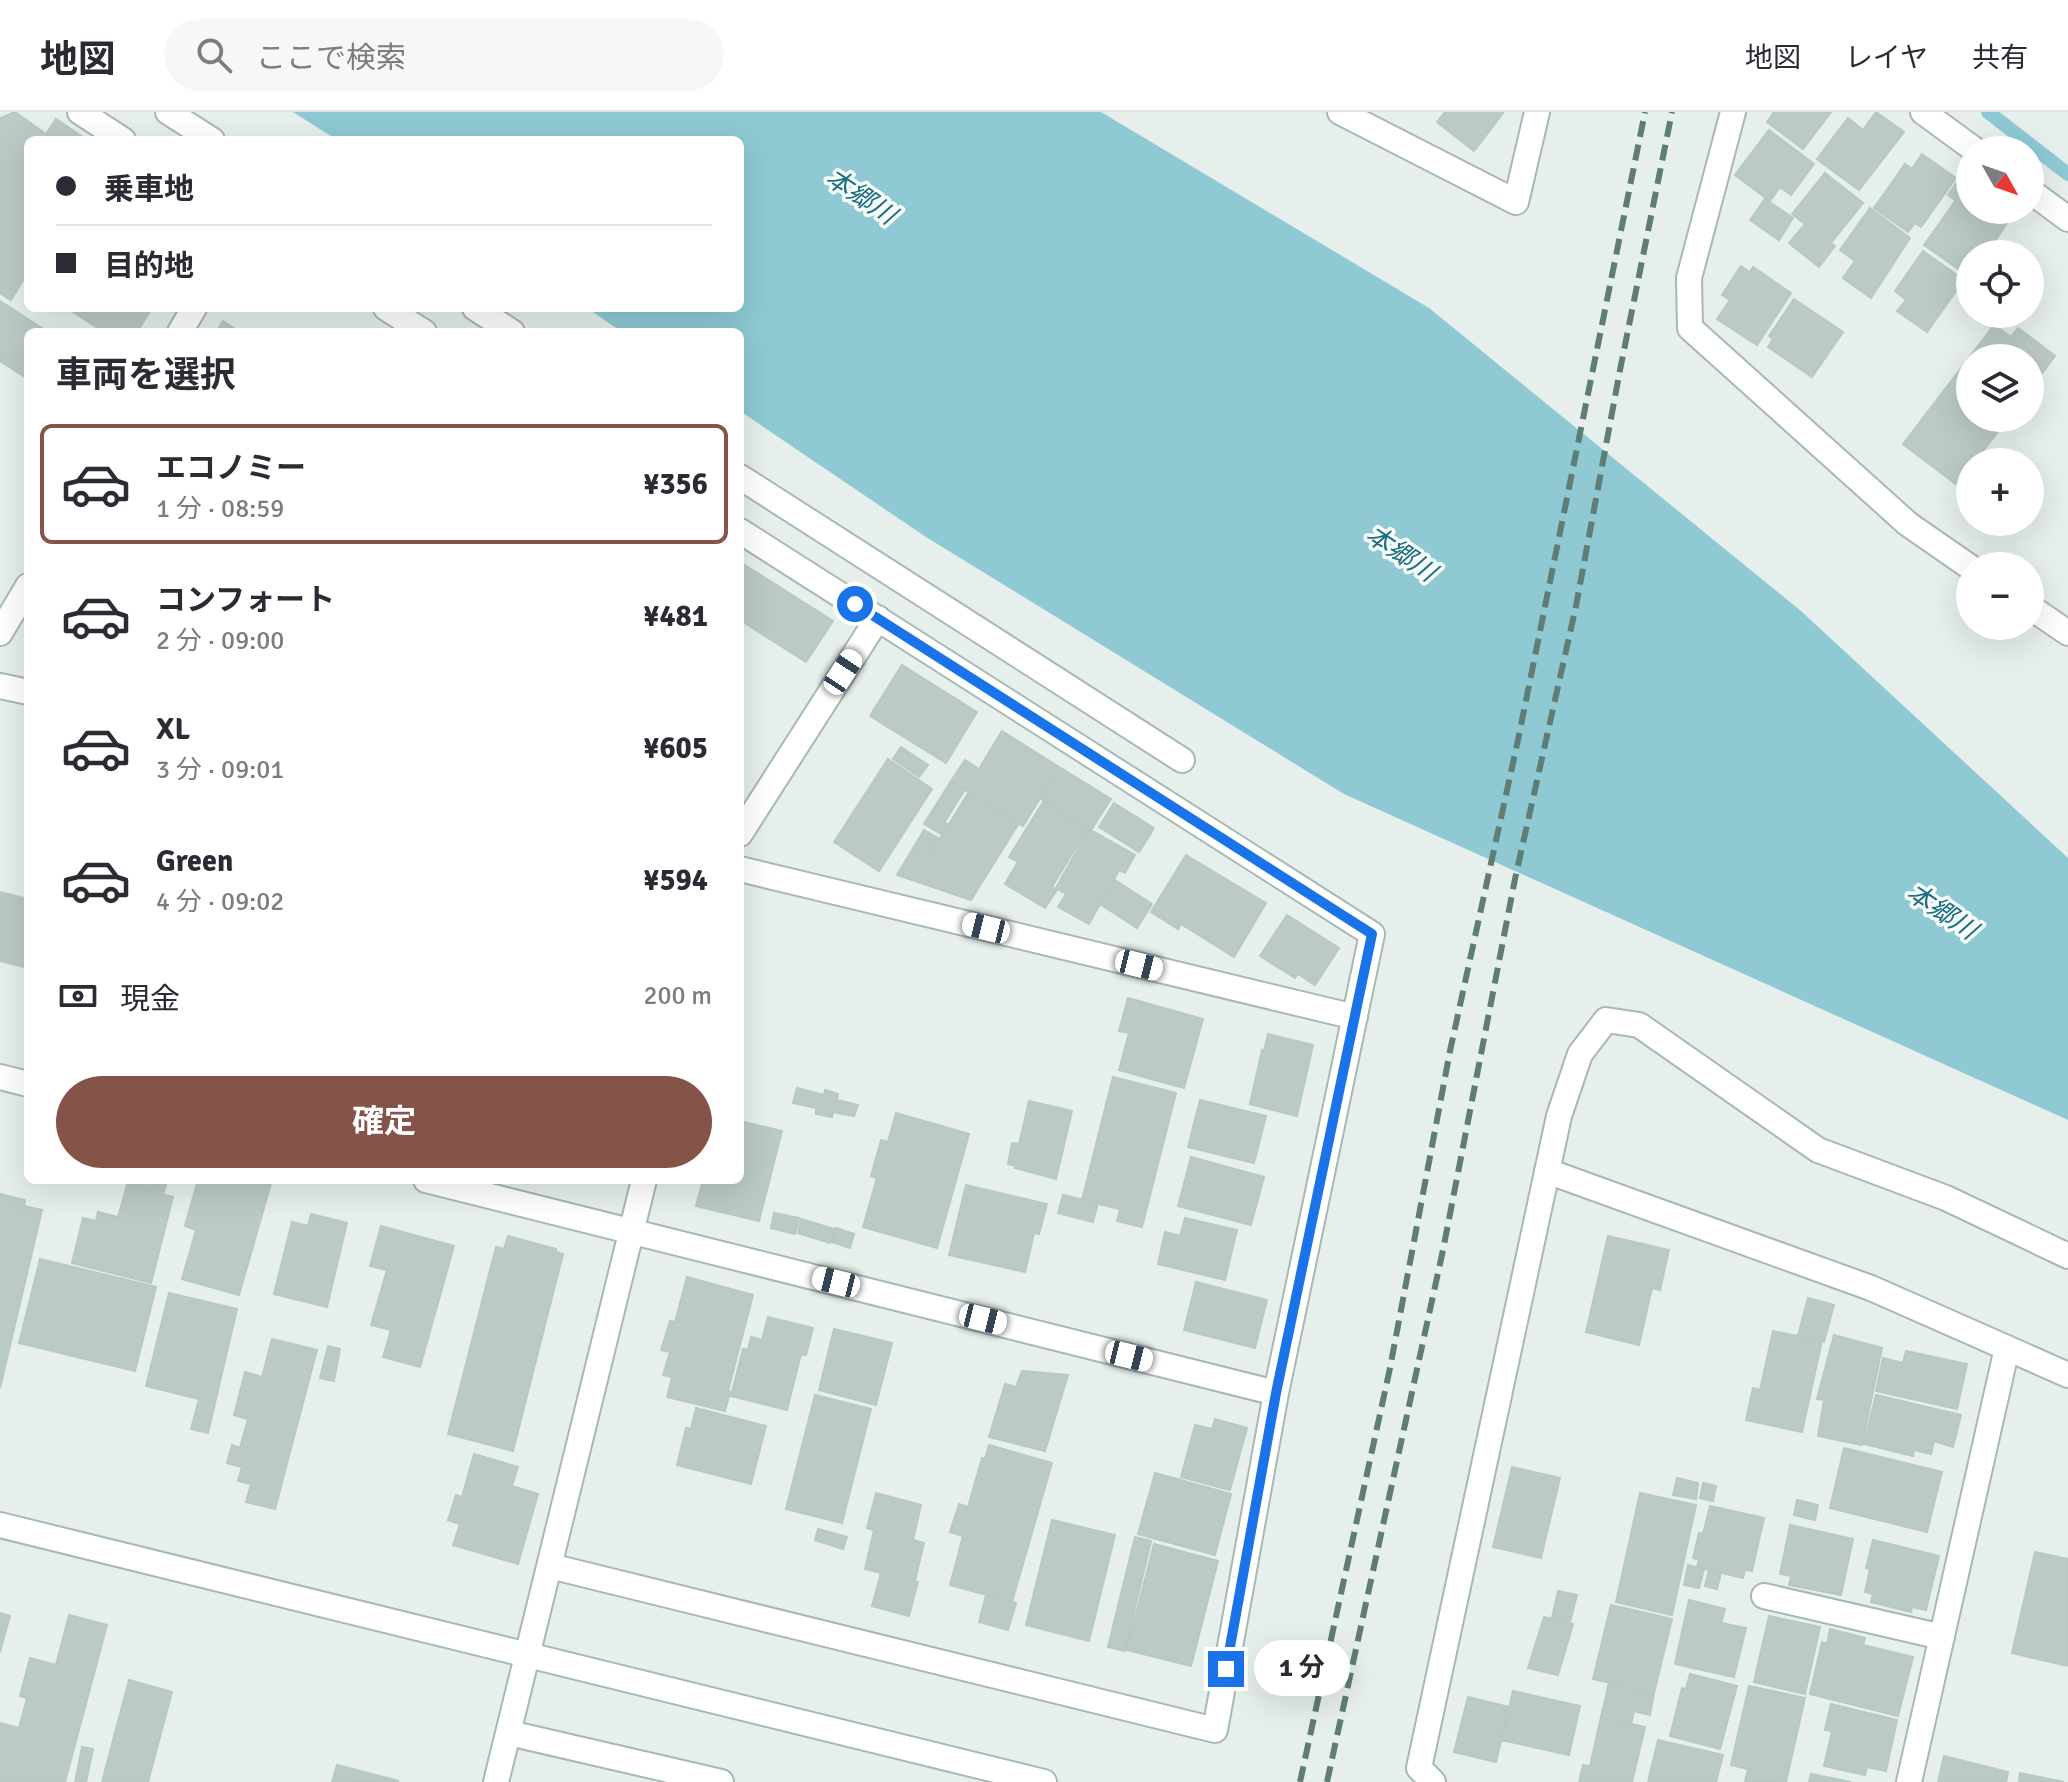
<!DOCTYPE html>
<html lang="ja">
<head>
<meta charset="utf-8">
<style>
  body { margin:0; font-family:Signika,"Noto Sans JP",sans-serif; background:#f7f7f7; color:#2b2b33; height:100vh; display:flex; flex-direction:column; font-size:30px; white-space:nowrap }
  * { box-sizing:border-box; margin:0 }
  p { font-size:26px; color:#7c7c81 }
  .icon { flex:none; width:44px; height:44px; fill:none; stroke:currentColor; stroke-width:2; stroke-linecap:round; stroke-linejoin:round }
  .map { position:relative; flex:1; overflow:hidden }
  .drawer { position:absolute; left:24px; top:216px; width:720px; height:856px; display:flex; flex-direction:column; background:#fff; border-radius:12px; box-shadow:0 8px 32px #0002 }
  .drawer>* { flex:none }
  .top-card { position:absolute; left:24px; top:24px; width:720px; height:176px; border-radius:12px; box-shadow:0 8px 32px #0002; display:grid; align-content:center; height:176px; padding:0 32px; background:#fff }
  .needle { width:52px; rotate:130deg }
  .buttons { position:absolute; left:1956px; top:24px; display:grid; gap:16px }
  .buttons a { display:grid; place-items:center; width:88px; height:88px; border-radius:50%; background:#fff; box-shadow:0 8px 32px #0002; font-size:40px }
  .end { position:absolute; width:36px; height:36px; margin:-18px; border:10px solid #1a73e8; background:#fff; box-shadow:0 0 0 4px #fff }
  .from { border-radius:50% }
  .bubble { position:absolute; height:56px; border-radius:28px; background:#fff; box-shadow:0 8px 32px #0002; font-size:26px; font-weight:700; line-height:56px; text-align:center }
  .car { position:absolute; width:24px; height:48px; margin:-24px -12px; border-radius:10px; box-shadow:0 0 6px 2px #0007; background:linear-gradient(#fff 24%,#345 0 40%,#fff 0 76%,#345 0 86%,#fff 0) }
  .top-card b { display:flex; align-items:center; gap:28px; height:76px; font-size:30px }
  .top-card b+b { border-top:2px solid #e1e1e2 }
  .top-card i { width:20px; height:20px; background:#2b2b33 }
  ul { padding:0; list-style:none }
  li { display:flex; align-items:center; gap:24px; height:120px; margin:0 16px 12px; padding:0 16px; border:4px solid transparent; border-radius:12px }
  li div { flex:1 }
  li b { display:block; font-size:30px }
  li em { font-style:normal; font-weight:700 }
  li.active { border-color:#855347 }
  li>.icon { width:72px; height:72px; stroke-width:1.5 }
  h2 { padding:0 32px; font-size:36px; line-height:96px }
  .pay { display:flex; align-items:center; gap:20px; height:88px; padding:0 32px; font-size:30px }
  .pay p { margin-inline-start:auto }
  .cta { display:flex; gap:16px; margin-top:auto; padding:16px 32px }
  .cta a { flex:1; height:92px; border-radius:48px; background:#855347; color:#fff; font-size:32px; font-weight:700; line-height:92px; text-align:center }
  header { display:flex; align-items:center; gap:48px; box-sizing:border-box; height:112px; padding:0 40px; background:#fff; border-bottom:2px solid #e1e1e2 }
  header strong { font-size:38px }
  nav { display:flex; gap:44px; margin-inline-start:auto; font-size:28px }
  .search { width:560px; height:72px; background:#f7f7f7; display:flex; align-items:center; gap:20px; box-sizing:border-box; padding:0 28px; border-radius:44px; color:#7c7c81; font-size:30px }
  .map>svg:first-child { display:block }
</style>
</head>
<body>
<header>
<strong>地図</strong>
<div class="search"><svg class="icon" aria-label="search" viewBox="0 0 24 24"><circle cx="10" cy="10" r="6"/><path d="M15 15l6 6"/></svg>ここで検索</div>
<nav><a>地図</a><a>レイヤ</a><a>共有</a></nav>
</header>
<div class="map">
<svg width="2068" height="1670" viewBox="0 0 2068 1670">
  <rect width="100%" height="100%" fill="#e6efeb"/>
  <path fill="#8ec9d4" d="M 293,0 L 1101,0 L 1429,196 L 1801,499 L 2068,746 L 2068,1008 L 1344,682 L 926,425 L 740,299 L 740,220 L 622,220 L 587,196 L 740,196 L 740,28 L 337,28 Z"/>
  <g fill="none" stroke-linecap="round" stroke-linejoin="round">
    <path stroke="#8ec9d4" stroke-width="14" d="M 1988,0 L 2068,62"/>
  </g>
  <path fill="#bbcac4" stroke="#b8c9c2" stroke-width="2" d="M 15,0 L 46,22 L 56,7 L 87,28 L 28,28 L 28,160 L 11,188 L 0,181 L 0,6 Z
    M 1445,0 L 1502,0 L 1503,1 L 1474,39 L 1437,10 Z
    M 1774,0 L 1831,0 L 1803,37 L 1767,10 Z
    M 1876,0 L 1904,20 L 1859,78 L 1817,47 L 1848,6 L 1863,18 Z
    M 1769,18 L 1814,52 L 1791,83 L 1780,75 L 1770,89 L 1735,63 Z
    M 1922,42 L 1956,66 L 1921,115 L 1915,111 L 1908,120 L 1874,96 L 1905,52 L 1912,57 Z
    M 1964,60 L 1970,64 L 1970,98 L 1975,98 L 1973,101 L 1948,83 Z
    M 1825,61 L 1863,91 L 1831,131 L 1835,134 L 1819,155 L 1789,131 L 1805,112 L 1792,102 Z
    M 1765,87 L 1793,106 L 1779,128 L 1750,108 Z
    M 1956,88 L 1973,101 L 1975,98 L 1988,98 L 2007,111 L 1986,142 L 1970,142 L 1970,152 L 1964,161 L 1924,133 Z
    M 1870,96 L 1910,126 L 1871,186 L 1843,166 L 1855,149 L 1840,138 Z
    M 1923,139 L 1964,168 L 1927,220 L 1897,199 L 1906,188 L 1895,179 Z
    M 1741,154 L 1750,160 L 1753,155 L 1791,181 L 1757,233 L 1717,207 L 1730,188 L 1722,183 Z
    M 1794,187 L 1843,220 L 1812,265 L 1768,235 L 1773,227 L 1769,224 Z
    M 0,189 L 48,220 L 28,220 L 28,267 L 0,249 Z
    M 67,196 L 152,196 L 137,220 L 104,220 Z
    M 223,209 L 240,220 L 216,220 Z
    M 1994,213 L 2011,225 L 2018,216 L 2055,244 L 2030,277 L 2030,246 L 1970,246 L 1970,306 L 2008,306 L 1975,350 L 1970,350 L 1970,356 L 1957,373 L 1903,332 Z
    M 740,450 L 833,509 L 806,550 L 740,508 Z
    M 902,553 L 977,600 L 946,651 L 870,604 Z
    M 1002,619 L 1059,655 L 1023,714 L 951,669 L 965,648 L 979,657 Z
    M 901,635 L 928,653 L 919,665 L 893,647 Z
    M 888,647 L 932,677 L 879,759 L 834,730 Z
    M 1061,656 L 1111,687 L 1091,718 L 1041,687 Z
    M 951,669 L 965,677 L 944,711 L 947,712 L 941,722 L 924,712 Z
    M 969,680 L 1019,711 L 971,788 L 897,763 L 912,738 L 928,746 Z
    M 1043,690 L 1087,717 L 1052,775 L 1057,778 L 1045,796 L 1005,772 L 1018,750 L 1009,745 Z
    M 1114,691 L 1154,716 L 1139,740 L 1099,715 Z
    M 1089,717 L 1135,743 L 1125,761 L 1119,758 L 1089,812 L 1058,795 L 1066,782 L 1056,776 Z
    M 924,718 L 938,726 L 926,746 L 912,738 Z
    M 1186,743 L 1266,791 L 1234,845 L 1181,812 L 1178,817 L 1151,800 Z
    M 1115,768 L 1152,792 L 1137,816 L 1100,792 Z
    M 0,780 L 28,787 L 28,856 L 0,849 Z
    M 1287,803 L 1339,836 L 1315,873 L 1298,862 L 1295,866 L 1260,844 Z
    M 1128,886 L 1203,907 L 1184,976 L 1119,958 L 1129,921 L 1119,919 Z
    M 1268,922 L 1313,933 L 1297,1004 L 1250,992 L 1262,938 L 1264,939 Z
    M 1113,965 L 1176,981 L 1142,1115 L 1117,1109 L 1120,1097 L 1082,1088 Z
    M 797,976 L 824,983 L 825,978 L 838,982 L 837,988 L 858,993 L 854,1004 L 833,1000 L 832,1005 L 816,1002 L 816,996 L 793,991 Z
    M 1200,988 L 1266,1004 L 1254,1051 L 1188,1035 Z
    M 1029,989 L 1072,999 L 1056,1067 L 1015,1056 L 1016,1054 L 1008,1052 L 1012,1031 L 1019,1032 Z
    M 896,1001 L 969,1022 L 937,1136 L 863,1115 L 877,1066 L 871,1064 L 881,1028 L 888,1030 Z
    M 740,1009 L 782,1019 L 759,1109 L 696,1094 L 703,1068 L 740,1068 Z
    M 1191,1045 L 1264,1065 L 1251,1113 L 1178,1094 Z
    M 131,1068 L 167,1068 L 164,1080 L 130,1073 Z
    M 201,1068 L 272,1068 L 239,1183 L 182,1167 L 196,1118 L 185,1114 L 197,1071 L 200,1073 Z
    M 127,1073 L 173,1085 L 151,1171 L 72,1151 L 83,1106 L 96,1109 L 98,1100 L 118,1105 Z
    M 966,1073 L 1047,1092 L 1039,1122 L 1034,1121 L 1025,1160 L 949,1143 Z
    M 0,1082 L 25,1088 L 24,1094 L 42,1098 L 0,1276 Z
    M 1063,1083 L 1098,1091 L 1093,1110 L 1058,1101 Z
    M 774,1101 L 799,1106 L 795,1122 L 771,1116 Z
    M 311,1102 L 347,1111 L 327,1195 L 274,1182 L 292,1110 L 308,1114 Z
    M 1185,1106 L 1237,1118 L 1225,1168 L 1158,1152 L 1165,1120 L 1180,1124 Z
    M 801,1107 L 834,1117 L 830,1131 L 798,1121 Z
    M 381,1114 L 454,1134 L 420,1255 L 383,1245 L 391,1218 L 371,1213 L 387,1158 L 370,1154 Z
    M 836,1116 L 854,1122 L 850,1136 L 832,1130 Z
    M 508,1124 L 556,1137 L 556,1140 L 563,1142 L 513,1339 L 448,1322 L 496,1135 L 504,1137 Z
    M 1608,1124 L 1669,1138 L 1660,1178 L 1652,1176 L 1639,1233 L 1586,1220 Z
    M 40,1147 L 156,1175 L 135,1259 L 19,1231 Z
    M 687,1165 L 753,1183 L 728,1279 L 730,1280 L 725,1299 L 667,1285 L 672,1265 L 663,1263 L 670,1240 L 661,1238 L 670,1209 L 675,1210 Z
    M 1196,1170 L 1267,1188 L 1255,1236 L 1184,1218 Z
    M 169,1181 L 237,1197 L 208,1321 L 191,1317 L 199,1287 L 146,1274 Z
    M 1808,1186 L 1834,1193 L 1824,1230 L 1798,1223 Z
    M 768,1205 L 813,1216 L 806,1243 L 801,1242 L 787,1298 L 731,1284 L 743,1237 L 748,1238 L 751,1225 L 762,1228 Z
    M 834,1217 L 892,1231 L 876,1293 L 819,1278 Z
    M 1773,1219 L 1822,1229 L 1802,1320 L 1746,1308 L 1753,1276 L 1760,1278 Z
    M 1834,1223 L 1882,1236 L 1862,1333 L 1818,1324 L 1824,1288 L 1817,1287 Z
    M 272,1227 L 317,1238 L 275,1397 L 246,1390 L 251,1372 L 238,1369 L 242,1355 L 227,1351 L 232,1333 L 240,1336 L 248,1307 L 234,1303 L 245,1260 L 262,1265 Z
    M 328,1234 L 340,1237 L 334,1269 L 320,1266 Z
    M 1906,1239 L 1967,1252 L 1957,1297 L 1876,1279 L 1883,1246 L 1903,1251 Z
    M 1022,1259 L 1068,1263 L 1045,1339 L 989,1325 L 1005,1272 L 1016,1275 Z
    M 815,1283 L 871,1297 L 842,1411 L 786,1397 Z
    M 1876,1283 L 1961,1303 L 1953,1335 L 1934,1329 L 1931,1342 L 1914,1338 L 1913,1344 L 1864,1332 Z
    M 696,1296 L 766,1314 L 751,1372 L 677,1353 L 686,1316 L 691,1317 Z
    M 1215,1307 L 1247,1316 L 1230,1378 L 1181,1365 L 1195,1313 L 1212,1317 Z
    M 989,1333 L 1052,1351 L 1012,1490 L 950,1473 L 963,1424 L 950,1420 L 959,1392 L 968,1395 L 982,1346 L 985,1347 Z
    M 1844,1336 L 1942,1360 L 1927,1420 L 1830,1396 Z
    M 474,1342 L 518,1355 L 512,1374 L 538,1382 L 518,1452 L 453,1433 L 460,1412 L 448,1408 L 456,1383 L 462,1385 Z
    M 1512,1355 L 1560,1366 L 1541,1446 L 1493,1435 Z
    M 1155,1361 L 1231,1382 L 1215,1443 L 1138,1422 Z
    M 1677,1366 L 1698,1371 L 1696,1387 L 1673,1383 Z
    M 1703,1371 L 1716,1374 L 1713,1389 L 1700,1386 Z
    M 876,1381 L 921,1393 L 913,1428 L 924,1431 L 915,1469 L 918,1470 L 909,1504 L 872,1494 L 881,1461 L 865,1457 L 874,1418 L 867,1416 Z
    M 1640,1381 L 1696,1393 L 1672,1503 L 1616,1490 Z
    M 1797,1388 L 1818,1393 L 1815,1408 L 1794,1403 Z
    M 1710,1394 L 1764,1406 L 1752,1459 L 1745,1458 L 1743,1466 L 1697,1455 L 1699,1448 L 1693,1446 L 1699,1421 L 1703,1422 Z
    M 1052,1408 L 1115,1423 L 1089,1529 L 1026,1513 Z
    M 1790,1413 L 1853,1427 L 1841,1483 L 1789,1473 L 1791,1464 L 1780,1462 Z
    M 818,1417 L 847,1425 L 843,1437 L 815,1428 Z
    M 1135,1425 L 1151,1429 L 1125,1539 L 1108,1535 Z
    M 1873,1428 L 1939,1444 L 1926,1498 L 1912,1495 L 1911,1500 L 1871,1490 L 1873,1482 L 1865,1480 L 1870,1457 L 1866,1456 Z
    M 1154,1432 L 1218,1449 L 1191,1554 L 1127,1538 Z
    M 2035,1440 L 2068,1447 L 2068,1554 L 2012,1541 Z
    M 1688,1453 L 1704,1457 L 1699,1476 L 1684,1473 Z
    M 1709,1458 L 1721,1461 L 1717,1477 L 1705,1474 Z
    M 1558,1479 L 1577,1483 L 1570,1510 L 1552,1506 Z
    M 986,1483 L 1016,1491 L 1008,1518 L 979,1510 Z
    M 1689,1488 L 1725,1497 L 1721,1511 L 1746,1516 L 1734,1565 L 1675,1552 Z
    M 1611,1493 L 1672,1507 L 1654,1581 L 1593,1567 Z
    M 0,1501 L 10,1504 L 0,1540 Z
    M 69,1503 L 107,1513 L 65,1670 L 0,1670 L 0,1611 L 19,1616 L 27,1586 L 20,1584 L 30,1546 L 56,1553 Z
    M 1769,1504 L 1820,1515 L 1805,1582 L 1754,1570 Z
    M 1544,1505 L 1573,1512 L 1558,1563 L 1528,1556 Z
    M 1830,1517 L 1865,1526 L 1863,1533 L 1913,1545 L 1898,1604 L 1810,1582 L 1822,1530 L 1827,1532 Z
    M 1690,1562 L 1737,1574 L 1720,1637 L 1670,1624 L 1682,1576 L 1686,1577 Z
    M 129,1568 L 172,1580 L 148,1670 L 102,1670 Z
    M 1609,1571 L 1654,1581 L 1650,1603 L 1634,1599 L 1631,1612 L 1601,1605 Z
    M 1749,1574 L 1805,1586 L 1786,1670 L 1745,1669 L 1748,1657 L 1731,1653 Z
    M 1513,1579 L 1580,1594 L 1569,1643 L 1502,1628 Z
    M 1468,1585 L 1509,1595 L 1496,1650 L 1454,1640 Z
    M 1831,1592 L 1897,1608 L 1886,1659 L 1867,1655 L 1865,1663 L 1824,1654 L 1832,1619 L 1825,1618 Z
    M 1601,1605 L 1645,1615 L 1632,1670 L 1579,1670 L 1583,1653 L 1590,1654 Z
    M 1658,1628 L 1723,1643 L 1716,1670 L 1648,1670 Z
    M 82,1635 L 93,1637 L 86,1670 L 75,1670 Z
    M 1944,1644 L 2008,1660 L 2006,1670 L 1938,1670 Z
    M 337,1653 L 399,1669 L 332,1670 Z
    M 2020,1661 L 2064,1670 L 2019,1670 Z
    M 1811,1662 L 1851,1670 L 1809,1670 Z"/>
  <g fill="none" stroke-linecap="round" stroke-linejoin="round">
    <g stroke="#a8b8b2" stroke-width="28">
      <path id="street" d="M 80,0 L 123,28
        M 168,0 L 212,28
        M 1340,0 L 1516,90 L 1537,0
        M 1733,0 L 1689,166 L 1690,216 L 1908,412 L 1970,455
        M 1923,0 L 1975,38
        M 2030,79 L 2068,107
        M 386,196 L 424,220
        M 475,196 L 512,220
        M 180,220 L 194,196
        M 740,365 L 1182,648
        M 2030,495 L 2068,521
        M 0,521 L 28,474
        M 0,574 L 28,580
        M 740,722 L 878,506
        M 740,757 L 1355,905
        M 0,965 L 28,972
        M 1547,1059 L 1871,1176 L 2068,1263
        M 426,1068 L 1276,1281
        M 550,1454 L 1215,1618 L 1276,1281 L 1372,822 L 740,419
        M 1764,1484 L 1942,1525
        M 527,1544 L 644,1068
        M 509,1621 L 721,1670
        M 1433,1670 L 1419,1656 L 1559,1004 L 1580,942 L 1606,908 L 1639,913 L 1818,1038 L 1946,1086 L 2068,1144
        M 1909,1670 L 2007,1236"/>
    </g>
    <g stroke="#a4bbb3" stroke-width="28">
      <path id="secondary" d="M 0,1413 L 1044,1670
        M 496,1670 L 527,1544"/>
    </g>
    <use href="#street" stroke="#fff" stroke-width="24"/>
    <use href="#secondary" stroke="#fff" stroke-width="24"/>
    <path stroke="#5f7d75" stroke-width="6" stroke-dasharray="16 8" stroke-linecap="butt" d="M 1300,1670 L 1390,1256 L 1450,939 L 1518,628 L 1645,0
      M 1327,1670 L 1443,1138 L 1515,767 L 1576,494 L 1620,258 L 1672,0"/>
  </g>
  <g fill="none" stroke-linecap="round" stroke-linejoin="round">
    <path stroke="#1a73e8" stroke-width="10" d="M 855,492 L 1372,822 L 1276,1281 L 1226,1557"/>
  </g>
  <g text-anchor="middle" stroke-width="7" stroke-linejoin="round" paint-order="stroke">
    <g font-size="26" font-style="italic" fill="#1c6f80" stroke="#f7fbf9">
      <text transform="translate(861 84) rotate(34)" y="9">本郷川</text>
      <text transform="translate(1401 441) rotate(34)" y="9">本郷川</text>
      <text transform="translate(1942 799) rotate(34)" y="9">本郷川</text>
    </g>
  </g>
</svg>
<div class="buttons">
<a><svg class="needle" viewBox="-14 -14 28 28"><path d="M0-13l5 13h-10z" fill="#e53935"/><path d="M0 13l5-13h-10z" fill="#7c7c81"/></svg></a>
<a><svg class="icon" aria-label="locate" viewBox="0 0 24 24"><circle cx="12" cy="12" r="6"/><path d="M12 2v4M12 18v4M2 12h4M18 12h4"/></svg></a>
<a><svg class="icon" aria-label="layers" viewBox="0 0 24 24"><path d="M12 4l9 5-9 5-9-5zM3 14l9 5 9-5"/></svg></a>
<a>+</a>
<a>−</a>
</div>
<i class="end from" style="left:855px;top:492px"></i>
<i class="end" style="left:1226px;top:1557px"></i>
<div class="bubble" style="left:1254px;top:1528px;width:96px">1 分</div>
<i class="car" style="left:843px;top:560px;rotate:33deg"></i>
<i class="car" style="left:986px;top:816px;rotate:284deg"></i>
<i class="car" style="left:1139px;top:853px;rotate:104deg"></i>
<i class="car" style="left:836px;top:1170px;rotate:284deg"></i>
<i class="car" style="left:983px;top:1207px;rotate:104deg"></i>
<i class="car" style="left:1129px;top:1244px;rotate:104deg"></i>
<div class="top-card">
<b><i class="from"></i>乗車地</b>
<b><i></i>目的地</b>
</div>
<section class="drawer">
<h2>車両を選択</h2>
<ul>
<li class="active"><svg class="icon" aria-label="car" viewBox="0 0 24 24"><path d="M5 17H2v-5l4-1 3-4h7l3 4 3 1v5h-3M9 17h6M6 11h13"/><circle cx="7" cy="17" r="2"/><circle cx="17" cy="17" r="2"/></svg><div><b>エコノミー</b><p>1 分 · 08:59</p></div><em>¥356</em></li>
<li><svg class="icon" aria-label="car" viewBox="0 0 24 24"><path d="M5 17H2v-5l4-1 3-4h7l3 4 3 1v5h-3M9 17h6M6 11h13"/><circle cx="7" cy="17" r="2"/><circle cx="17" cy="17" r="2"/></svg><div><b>コンフォート</b><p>2 分 · 09:00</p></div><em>¥481</em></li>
<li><svg class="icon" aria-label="car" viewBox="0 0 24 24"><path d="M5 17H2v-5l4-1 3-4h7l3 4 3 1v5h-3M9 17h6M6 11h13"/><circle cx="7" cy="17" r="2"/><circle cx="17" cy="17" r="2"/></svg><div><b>XL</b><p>3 分 · 09:01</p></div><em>¥605</em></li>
<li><svg class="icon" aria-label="car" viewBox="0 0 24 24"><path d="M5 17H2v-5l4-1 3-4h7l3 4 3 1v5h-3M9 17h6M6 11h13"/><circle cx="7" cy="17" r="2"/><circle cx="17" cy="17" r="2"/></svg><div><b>Green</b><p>4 分 · 09:02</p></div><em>¥594</em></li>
</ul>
<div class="pay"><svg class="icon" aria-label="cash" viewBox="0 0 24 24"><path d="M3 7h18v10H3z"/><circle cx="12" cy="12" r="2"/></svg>現金<p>200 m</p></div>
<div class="cta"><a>確定</a></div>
</section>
</div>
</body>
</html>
